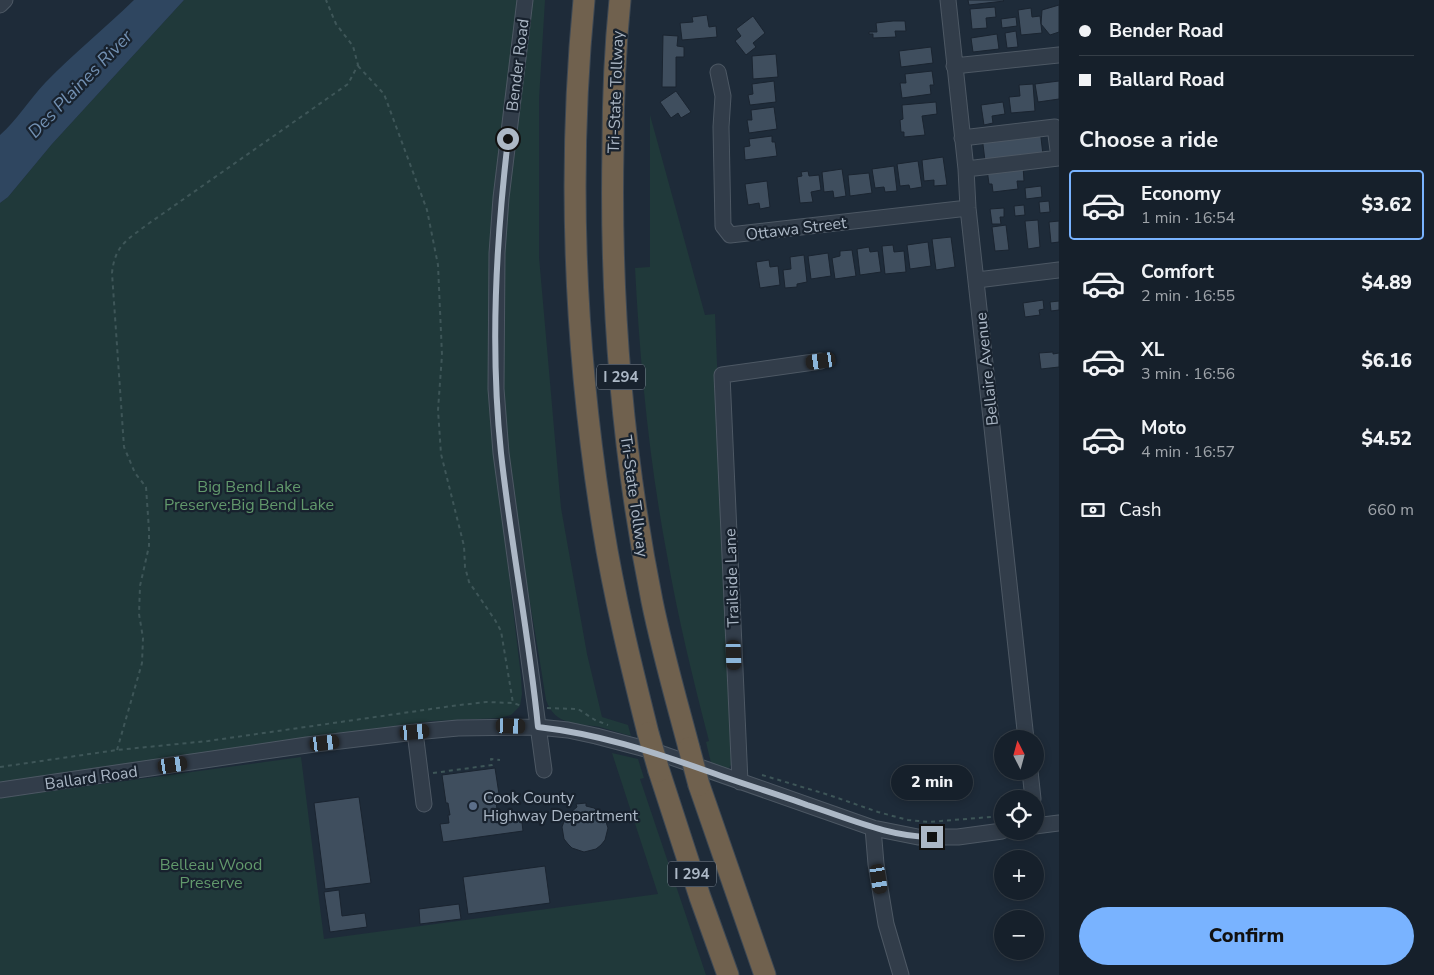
<!DOCTYPE html>
<html lang="en">
<head>
<meta charset="utf-8">
<style>
  body { margin:0; font-family:"Nunito Sans",sans-serif; background:#232d37; color:#f1f3f6; height:100vh; display:flex; flex-direction:column; font-size:19px; white-space:nowrap }
  * { box-sizing:border-box; margin:0 }
  p { font-size:16px; color:#9ea3a9 }
  .icon { flex:none; width:28px; height:28px; fill:none; stroke:currentColor; stroke-width:2; stroke-linecap:round; stroke-linejoin:round }
  .map { position:relative; flex:1; overflow:hidden }
  .panel { display:flex; flex-direction:column; background:#16202b; width:375px }
  .panel>* { flex:none }
  .top-card { display:grid; align-content:center; height:110px; padding:0 20px; background:#16202b }
  .needle { width:32px; rotate:354deg }
  .buttons { position:absolute; left:994px; top:730px; display:grid; gap:10px }
  .buttons a { display:grid; place-items:center; width:50px; height:50px; border-radius:50%; background:#16202b; box-shadow:0 2px 8px #0003,0 0 0 1px #353e47; font-size:25px }
  .end { position:absolute; width:22px; height:22px; margin:-11px; border:6px solid #acb8c6; background:#111; box-shadow:0 0 0 2px #111 }
  .from { border-radius:50% }
  .bubble { position:absolute; height:35px; border-radius:18px; background:#16202b; box-shadow:0 2px 8px #0003,0 0 0 1px #353e47; font-size:16px; font-weight:800; line-height:35px; text-align:center }
  .car { position:absolute; width:15px; height:30px; margin:-15px -8px; border-radius:6px; box-shadow:0 0 4px 1px #0007; background:linear-gradient(#222 24%,#8ab4d8 0 40%,#222 0 76%,#8ab4d8 0 86%,#222 0) }
  .top-card b { display:flex; align-items:center; gap:18px; height:48px; font-size:19px }
  .top-card b+b { border-top:1px solid #353e47 }
  .top-card i { width:12px; height:12px; background:#f1f3f6 }
  ul { padding:0; list-style:none }
  li { display:flex; align-items:center; gap:15px; height:70px; margin:0 10px 8px; padding:0 10px; border:2px solid transparent; border-radius:5px }
  li div { flex:1 }
  li b { display:block; font-size:19px }
  li em { font-style:normal; font-weight:800 }
  li.selected { border-color:#79b3ff }
  li>.icon { width:45px; height:45px; stroke-width:1.5 }
  h2 { padding:0 20px; font-size:22px; line-height:60px }
  .pay { display:flex; align-items:center; gap:12px; height:55px; padding:0 20px; font-size:19px }
  .pay p { margin-inline-start:auto }
  .cta { display:flex; gap:10px; margin-top:auto; padding:10px 20px }
  .cta a { flex:1; height:58px; border-radius:30px; background:#79b3ff; color:#111; font-size:20px; font-weight:800; line-height:58px; text-align:center }
  main { display:flex; flex:1; min-height:0 }
  .map>svg:first-child { display:block }
</style>
</head>
<body>
<main>
<div class="map">
<svg width="1059" height="975" viewBox="0 0 1059 975">
  <rect width="100%" height="100%" fill="#1e2b39"/>
  <path fill="#20393a" d="M 184,0 L 518,0 L 490,257 L 488,338 L 490,386 L 500,498 L 521,677 L 522,694 L 520,706 L 511,715 L 500,718 L 432,721 L 334,734 L 0,784 L 0,203 L 8,197 L 52,144 Z
    M 532,0 L 545,0 L 539,99 L 539,257 L 561,508 L 587,654 L 602,717 L 628,725 L 631,736 C 620,733 610,730 600,727 C 577,723 555,726 546,700 C 530,595 507,487 503,381 C 502,322 502,262 508,203 C 514,135 524,68 532,0 Z
    M 650,115 L 705,315 L 715,314 L 733,762 L 729,768 L 725,769 L 712,767 L 706,742 L 709,741 C 693,679 678,618 667,555 C 649,460 640,364 635,268 L 650,267 Z
    M 612,753 L 638,759 L 644,778 L 640,779 L 706,975 L 0,975 L 0,798 L 301,757 L 324,939 L 658,894 Z"/>
  <path fill="#2f4660" d="M 134,0 L 184,0 L 52,144 L 8,197 L 0,203 L 0,135 C 17,120 29,100 45,83 C 73,54 105,28 134,0 Z"/>
  <path fill="#3f4e5e" stroke="#1a2430" d="M 968,0 L 1003,0 L 1004,1 L 969,5 Z
    M 1059,5 L 1059,32 L 1050,35 L 1041,24 L 1042,10 Z
    M 995,7 L 996,17 L 986,18 L 987,28 L 972,29 L 970,9 Z
    M 1031,8 L 1032,17 L 1040,16 L 1042,33 L 1021,35 L 1018,10 Z
    M 707,15 L 709,27 L 716,26 L 717,37 L 682,40 L 680,23 L 693,22 L 692,17 Z
    M 753,16 L 765,33 L 753,43 L 756,47 L 746,55 L 735,41 L 741,36 L 736,29 Z
    M 1016,17 L 1017,26 L 1002,28 L 1001,19 Z
    M 893,21 L 905,21 L 906,31 L 895,31 L 896,37 L 873,38 L 873,34 L 869,34 L 869,32 L 877,32 L 876,23 Z
    M 1016,31 L 1018,47 L 1007,48 L 1005,33 Z
    M 997,34 L 999,49 L 973,52 L 971,38 Z
    M 663,35 L 678,36 L 677,46 L 684,47 L 684,57 L 676,57 L 676,87 L 662,87 Z
    M 931,47 L 933,63 L 901,67 L 899,51 Z
    M 776,54 L 778,77 L 753,79 L 752,56 Z
    M 932,71 L 934,85 L 930,85 L 931,94 L 902,98 L 900,83 L 906,83 L 905,74 Z
    M 774,81 L 776,102 L 750,105 L 748,95 L 753,94 L 752,84 Z
    M 1059,81 L 1059,99 L 1038,102 L 1035,84 Z
    M 1033,84 L 1035,111 L 1011,113 L 1009,97 L 1020,96 L 1019,85 Z
    M 676,91 L 691,112 L 681,118 L 678,113 L 671,118 L 660,102 Z
    M 936,102 L 937,114 L 922,116 L 925,135 L 904,137 L 904,132 L 901,132 L 900,120 L 903,119 L 902,105 Z
    M 1003,102 L 1005,114 L 992,116 L 993,123 L 984,125 L 981,105 Z
    M 774,107 L 777,129 L 749,133 L 747,120 L 752,120 L 751,110 Z
    M 1040,129 L 1043,155 L 985,161 L 982,136 Z
    M 772,136 L 772,142 L 775,142 L 777,156 L 745,160 L 744,147 L 750,146 L 749,139 Z
    M 943,157 L 947,185 L 934,186 L 934,180 L 924,181 L 922,160 Z
    M 918,161 L 922,187 L 910,189 L 909,185 L 900,186 L 897,164 Z
    M 894,166 L 897,191 L 885,192 L 884,187 L 875,188 L 872,169 Z
    M 1023,166 L 1024,181 L 1017,181 L 1018,189 L 993,192 L 992,184 L 989,184 L 987,169 Z
    M 842,169 L 846,196 L 834,198 L 833,191 L 824,192 L 822,172 Z
    M 808,171 L 809,176 L 819,175 L 821,190 L 811,192 L 813,202 L 800,203 L 797,177 L 802,176 L 801,172 Z
    M 869,173 L 872,193 L 850,196 L 848,175 Z
    M 767,181 L 770,207 L 760,209 L 759,203 L 748,205 L 745,184 Z
    M 1041,186 L 1042,197 L 1026,199 L 1025,188 Z
    M 1049,201 L 1050,212 L 1040,213 L 1039,202 Z
    M 1024,205 L 1025,215 L 1015,216 L 1014,206 Z
    M 1004,208 L 1004,217 L 1000,217 L 1001,224 L 992,224 L 990,209 Z
    M 1038,220 L 1040,247 L 1028,249 L 1025,221 Z
    M 1059,221 L 1059,242 L 1051,243 L 1049,222 Z
    M 1006,225 L 1009,250 L 995,251 L 992,227 Z
    M 951,237 L 955,267 L 936,270 L 932,239 Z
    M 928,242 L 931,266 L 910,269 L 907,245 Z
    M 893,245 L 894,252 L 904,251 L 906,272 L 885,274 L 882,246 Z
    M 869,247 L 870,252 L 878,251 L 881,272 L 860,275 L 857,249 Z
    M 852,250 L 856,276 L 835,279 L 832,258 L 840,256 L 840,251 Z
    M 828,253 L 831,276 L 811,279 L 808,256 Z
    M 804,255 L 807,282 L 797,284 L 797,287 L 785,288 L 783,270 L 791,269 L 790,257 Z
    M 769,260 L 770,267 L 778,266 L 780,285 L 760,288 L 756,262 Z
    M 1043,300 L 1044,309 L 1039,310 L 1040,315 L 1025,317 L 1023,303 Z
    M 1059,301 L 1059,310 L 1051,311 L 1050,302 Z
    M 1053,352 L 1053,354 L 1059,353 L 1059,367 L 1041,369 L 1039,353 Z
    M 495,768 L 499,794 L 495,795 L 497,809 L 500,809 L 501,816 L 521,814 L 523,831 L 443,842 L 440,824 L 449,823 L 448,815 L 450,815 L 448,803 L 446,803 L 442,775 Z
    M 359,797 L 371,883 L 325,889 L 314,803 Z
    M 586,803 L 586,806 L 594,808 L 604,816 L 608,828 L 605,840 L 601,845 L 596,849 L 584,852 L 572,848 L 568,844 L 564,839 L 562,827 L 566,816 L 577,807 L 576,804 Z
    M 545,866 L 550,903 L 468,914 L 463,877 Z
    M 339,890 L 342,916 L 365,913 L 367,927 L 330,932 L 324,892 Z
    M 459,904 L 461,919 L 420,924 L 419,909 Z"/>
  <g fill="none" stroke-linecap="round" stroke-linejoin="round">
    <g stroke="#4d5864" stroke-width="17">
      <path id="minor" d="M 525,0 L 501,198 L 497,253 L 496,389 L 501,453 L 544,770
        M 948,0 L 966,169 L 968,208 L 1026,739
        M 0,5 L 5,0
        M 954,66 L 1059,55
        M 718,72 L 723,96 L 721,127 L 723,226 L 730,235 L 968,208
        M 962,138 L 1055,127 L 1059,158 L 966,169
        M 977,280 L 1059,270
        M 415,732 L 424,804
        M 1030,771 L 1033,799
        M 740,782 L 722,375 L 821,361
        M 0,790 L 307,745 L 415,732 L 458,728 L 538,727 L 568,730 L 596,736 L 657,752 L 873,828 L 918,837 L 958,837 L 1002,831
        M 1035,826 L 1059,823
        M 873,828 L 876,864 L 886,924 L 901,975"/>
    </g>
    <g stroke="#3d4854" stroke-width="23">
      <path id="highway" d="M 584,0 C 567,175 575,353 603,527 C 614,596 631,665 648,733
        M 620,0 C 615,49 613,99 613,148 C 610,300 622,452 652,601 C 662,650 676,699 689,748
        M 659,771 L 700,897 L 728,975
        M 699,785 L 765,975"/>
    </g>
    <path stroke="#3e5658" stroke-width="2" stroke-dasharray="4 4" stroke-linecap="butt" d="M 358,66 L 384,94 L 427,210 L 438,265 L 442,355 L 438,410 L 441,454 L 464,546 L 465,567 L 469,582 L 495,620 L 501,631 L 513,703
      M 547,708 L 578,709 L 595,720 L 608,725
      M 117,750 L 142,663 L 143,638 L 139,614 L 140,586 L 149,546 L 149,530 L 146,487 L 135,473 L 124,447 L 112,273 C 115,245 127,240 148,224 L 348,84 L 358,65 L 353,46 L 336,24 L 326,0
      M 0,767 L 117,750 L 208,741 L 452,706 L 486,702 L 513,703 L 522,706
      M 433,773 L 492,765 L 491,759 L 500,760
      M 762,775 L 829,795 L 878,812 L 908,820 L 929,822 L 1002,816"/>
    <use href="#minor" stroke="#323d4a" stroke-width="15"/>
    <use href="#highway" stroke="#70614e" stroke-width="21"/>
    <g stroke="#3d4854" stroke-width="23" stroke-linecap="butt">
      <path id="highway-bridge" d="M 648,733 L 659,771
        M 689,748 L 699,785"/>
    </g>
    <use href="#highway-bridge" stroke="#70614e" stroke-width="21"/>
  </g>
  <g fill="none" stroke-linecap="round" stroke-linejoin="round">
    <path stroke="#acb8c6" stroke-width="6" d="M 508,139 C 496,243 490,348 501,453 C 511,545 529,635 538,727 C 598,734 651,751 707,771 C 740,783 774,793 807,805 C 848,818 889,837 932,837"/>
  </g>
  <circle fill="#5c6f8a" stroke="#18222e" stroke-width="2" cx="473" cy="806" r="5"/>
  <g text-anchor="middle" stroke-width="4.5" stroke-linejoin="round" paint-order="stroke">
    <g fill="#18222e" stroke="#808b98" stroke-width="1">
      <rect x="597" y="364.5" width="48" height="25" rx="4"/>
      <rect x="668" y="861.5" width="48" height="25" rx="4"/>
    </g>
    <g font-size="15" font-weight="bold" fill="#acb8c6">
      <text x="621" y="382">I 294</text>
      <text x="692" y="879">I 294</text>
    </g>
    <g font-size="16" fill="#acb8c6" stroke="#18222e">
      <text transform="translate(517 65) rotate(-83)" y="6">Bender Road</text>
      <text transform="translate(615 92) rotate(-88)" y="6">Tri-State Tollway</text>
      <text transform="translate(796 228) rotate(-7)" y="6">Ottawa Street</text>
      <text transform="translate(986 369) rotate(-96)" y="6">Bellaire Avenue</text>
      <text transform="translate(635 496) rotate(82)" y="6">Tri-State Tollway</text>
      <text transform="translate(731 578) rotate(-92)" y="6">Trailside Lane</text>
      <text transform="translate(91 777) rotate(-8)" y="6">Ballard Road</text>
    </g>
    <g font-size="16" fill="#62996c" stroke="#18222e">
      <text x="249" y="492">Big Bend Lake<tspan x="249" dy="18">Preserve;Big Bend Lake</tspan></text>
      <text x="211" y="870">Belleau Wood<tspan x="211" dy="18">Preserve</tspan></text>
    </g>
    <g font-size="16" fill="#acb8c6" stroke="#18222e" text-anchor="start">
      <text x="483" y="803">Cook County<tspan x="483" dy="18">Highway Department</tspan></text>
    </g>
    <g font-size="18" font-style="italic" fill="#7290b2" stroke="#18222e">
      <text transform="translate(80 84) rotate(-46)" y="6">Des Plaines River</text>
    </g>
  </g>
</svg>
<div class="buttons">
<a><svg class="needle" viewBox="-14 -14 28 28"><path d="M0-13l5 13h-10z" fill="#e53935"/><path d="M0 13l5-13h-10z" fill="#9ea3a9"/></svg></a>
<a><svg class="icon" aria-label="locate" viewBox="0 0 24 24"><circle cx="12" cy="12" r="6"/><path d="M12 2v4M12 18v4M2 12h4M18 12h4"/></svg></a>
<a>+</a>
<a>−</a>
</div>
<i class="end from" style="left:508px;top:139px"></i>
<i class="end" style="left:932px;top:837px"></i>
<div class="bubble" style="left:891px;top:765px;width:82px">2 min</div>
<i class="car" style="left:821px;top:361px;rotate:262deg"></i>
<i class="car" style="left:734px;top:655px;rotate:178deg"></i>
<i class="car" style="left:511px;top:726px;rotate:92deg"></i>
<i class="car" style="left:415px;top:732px;rotate:85deg"></i>
<i class="car" style="left:325px;top:743px;rotate:83deg"></i>
<i class="car" style="left:173px;top:765px;rotate:81deg"></i>
<i class="car" style="left:879px;top:879px;rotate:171deg"></i>
</div>
<section class="panel">
<div class="top-card">
<b><i class="from"></i>Bender Road</b>
<b><i></i>Ballard Road</b>
</div>
<h2>Choose a ride</h2>
<ul>
<li class="selected"><svg class="icon" aria-label="car" viewBox="0 0 24 24"><path d="M5 17H2v-5l4-1 3-4h7l3 4 3 1v5h-3M9 17h6M6 11h13"/><circle cx="7" cy="17" r="2"/><circle cx="17" cy="17" r="2"/></svg><div><b>Economy</b><p>1 min · 16:54</p></div><em>$3.62</em></li>
<li><svg class="icon" aria-label="car" viewBox="0 0 24 24"><path d="M5 17H2v-5l4-1 3-4h7l3 4 3 1v5h-3M9 17h6M6 11h13"/><circle cx="7" cy="17" r="2"/><circle cx="17" cy="17" r="2"/></svg><div><b>Comfort</b><p>2 min · 16:55</p></div><em>$4.89</em></li>
<li><svg class="icon" aria-label="car" viewBox="0 0 24 24"><path d="M5 17H2v-5l4-1 3-4h7l3 4 3 1v5h-3M9 17h6M6 11h13"/><circle cx="7" cy="17" r="2"/><circle cx="17" cy="17" r="2"/></svg><div><b>XL</b><p>3 min · 16:56</p></div><em>$6.16</em></li>
<li><svg class="icon" aria-label="car" viewBox="0 0 24 24"><path d="M5 17H2v-5l4-1 3-4h7l3 4 3 1v5h-3M9 17h6M6 11h13"/><circle cx="7" cy="17" r="2"/><circle cx="17" cy="17" r="2"/></svg><div><b>Moto</b><p>4 min · 16:57</p></div><em>$4.52</em></li>
</ul>
<div class="pay"><svg class="icon" aria-label="cash" viewBox="0 0 24 24"><path d="M3 7h18v10H3z"/><circle cx="12" cy="12" r="2"/></svg>Cash<p>660 m</p></div>
<div class="cta"><a>Confirm</a></div>
</section>
</main>
</body>
</html>
